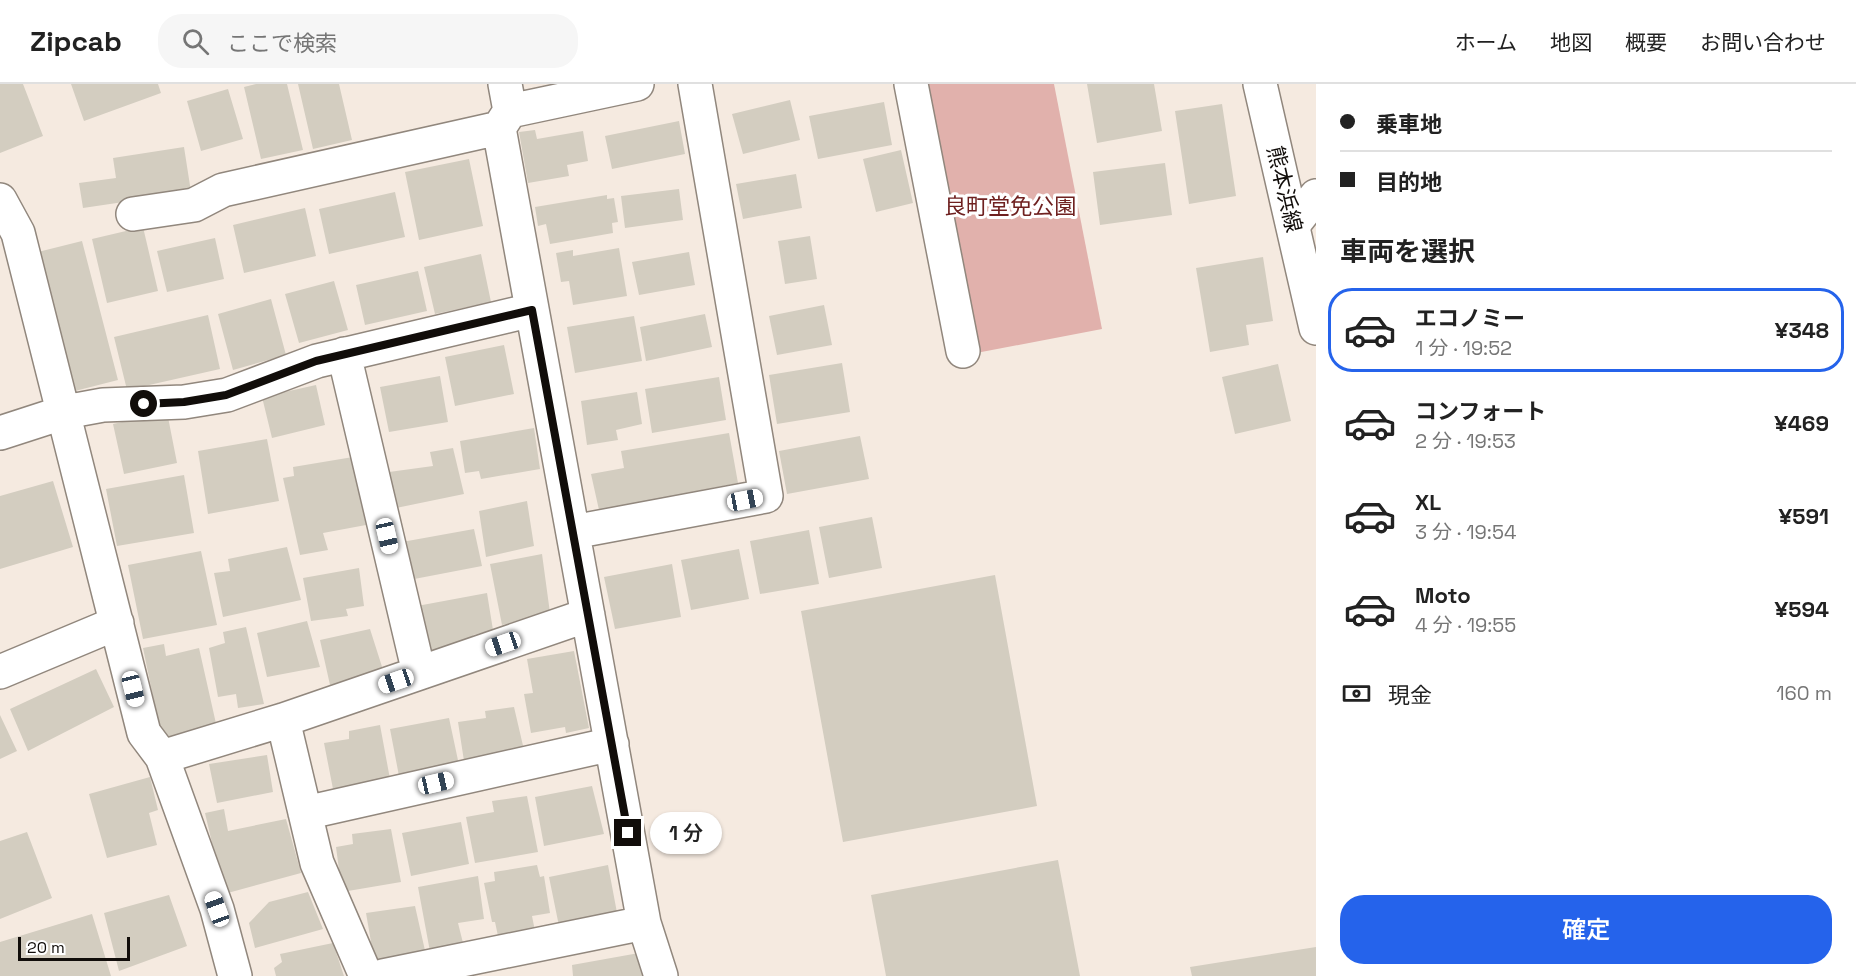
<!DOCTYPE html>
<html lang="ja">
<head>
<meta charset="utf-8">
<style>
  body { margin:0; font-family:"Space Grotesk","Noto Sans JP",sans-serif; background:#f6f6f6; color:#222; height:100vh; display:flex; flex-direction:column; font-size:22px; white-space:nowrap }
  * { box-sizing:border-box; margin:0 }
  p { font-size:20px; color:#767676 }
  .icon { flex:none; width:33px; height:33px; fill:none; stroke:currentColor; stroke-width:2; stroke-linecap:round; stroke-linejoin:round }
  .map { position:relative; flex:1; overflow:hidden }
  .drawer { display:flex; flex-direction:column; background:#fff; width:540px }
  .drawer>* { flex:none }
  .banner { display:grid; align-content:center; height:132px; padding:0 24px; background:#fff }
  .scale { position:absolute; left:18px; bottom:15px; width:112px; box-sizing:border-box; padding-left:6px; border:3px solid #110d0a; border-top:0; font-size:16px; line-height:21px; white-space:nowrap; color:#110d0a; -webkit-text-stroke:4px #fff; paint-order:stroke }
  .end { position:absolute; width:27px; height:27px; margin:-14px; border:8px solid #110d0a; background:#fff; box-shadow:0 0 0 3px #fff }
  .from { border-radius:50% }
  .bubble { position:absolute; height:42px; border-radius:21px; background:#fff; box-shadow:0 2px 4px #0004; font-size:20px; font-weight:600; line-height:42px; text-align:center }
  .car { position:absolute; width:18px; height:36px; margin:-18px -9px; border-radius:8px; box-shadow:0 0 4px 2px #0007; background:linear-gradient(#fff 24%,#345 0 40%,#fff 0 76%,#345 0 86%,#fff 0) }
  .banner b { display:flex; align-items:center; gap:21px; height:57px; font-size:22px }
  .banner b+b { border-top:2px solid #e0e0e0 }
  .banner i { width:15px; height:15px; background:#222 }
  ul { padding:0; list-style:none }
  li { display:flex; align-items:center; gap:18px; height:84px; margin:0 12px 9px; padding:0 12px; border:3px solid transparent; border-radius:24px }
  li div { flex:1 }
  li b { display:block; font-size:22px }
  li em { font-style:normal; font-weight:600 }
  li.active { border-color:#2563eb }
  li>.icon { width:54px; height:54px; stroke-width:1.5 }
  h2 { padding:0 24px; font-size:27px; line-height:72px }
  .pay { display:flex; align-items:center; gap:15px; height:66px; padding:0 24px; font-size:22px }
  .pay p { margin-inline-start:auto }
  .cta { display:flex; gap:12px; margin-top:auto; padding:12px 24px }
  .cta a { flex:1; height:69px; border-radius:24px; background:#2563eb; color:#fff; font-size:24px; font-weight:600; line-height:69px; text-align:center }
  header { display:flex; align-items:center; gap:36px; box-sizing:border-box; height:84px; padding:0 30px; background:#fff; border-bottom:2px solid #e0e0e0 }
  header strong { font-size:28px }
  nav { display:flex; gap:33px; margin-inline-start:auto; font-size:21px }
  .search { width:420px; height:54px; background:#f6f6f6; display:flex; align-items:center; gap:15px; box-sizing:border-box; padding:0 21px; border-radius:24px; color:#767676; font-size:22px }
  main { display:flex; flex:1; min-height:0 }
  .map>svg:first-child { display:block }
</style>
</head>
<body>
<header>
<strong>Zipcab</strong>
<div class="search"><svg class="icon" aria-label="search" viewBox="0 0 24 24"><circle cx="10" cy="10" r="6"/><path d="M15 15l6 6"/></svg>ここで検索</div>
<nav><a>ホーム</a><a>地図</a><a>概要</a><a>お問い合わせ</a></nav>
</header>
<main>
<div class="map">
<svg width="1316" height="892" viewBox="0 0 1316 892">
  <rect width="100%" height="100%" fill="#f5eae0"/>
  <path fill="#e1b1ac" d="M 918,0 L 1054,0 L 1102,245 L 971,270 Z"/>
  <path fill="#d3cdc0" d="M 0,0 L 23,0 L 43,52 L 0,69 Z
    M 71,0 L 158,0 L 161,9 L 84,37 Z
    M 256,0 L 287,0 L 303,66 L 261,75 L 244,3 Z
    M 298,0 L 339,0 L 352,56 L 313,65 Z
    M 1087,0 L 1154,0 L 1162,47 L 1097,59 Z
    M 228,5 L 243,55 L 201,67 L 187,17 Z
    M 790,16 L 800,56 L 743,70 L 732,30 Z
    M 884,18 L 892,61 L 818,75 L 809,32 Z
    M 1222,20 L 1236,112 L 1189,120 L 1175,27 Z
    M 679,37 L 685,70 L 612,85 L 605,52 Z
    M 535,46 L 537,55 L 583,47 L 588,77 L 567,81 L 569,92 L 528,99 L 519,48 Z
    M 184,63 L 191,108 L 83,124 L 79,99 L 116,94 L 113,74 Z
    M 901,66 L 913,119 L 876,128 L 863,75 Z
    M 469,75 L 483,142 L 419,156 L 405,88 Z
    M 1165,79 L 1172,131 L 1100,141 L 1093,88 Z
    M 796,90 L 802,124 L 743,135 L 736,100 Z
    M 679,105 L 683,136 L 625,144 L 621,112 Z
    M 395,108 L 405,153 L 329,170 L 319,125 Z
    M 607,111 L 607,115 L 614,114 L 618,138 L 612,139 L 613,149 L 550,160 L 546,140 L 538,142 L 535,123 Z
    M 305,124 L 316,172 L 244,189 L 233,141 Z
    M 143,143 L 158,207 L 107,219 L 92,155 Z
    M 810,152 L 817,195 L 785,200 L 778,157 Z
    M 215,154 L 224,195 L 167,208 L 157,167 Z
    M 82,157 L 118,296 L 71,308 L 34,169 Z
    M 619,164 L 627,212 L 573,221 L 569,197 L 561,198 L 556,169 L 573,166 L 573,172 Z
    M 689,168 L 695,201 L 639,211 L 632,178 Z
    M 481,170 L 491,218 L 435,230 L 424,183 Z
    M 1263,173 L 1273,237 L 1246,241 L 1249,261 L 1210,268 L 1196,184 Z
    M 418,187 L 427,227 L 365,241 L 356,201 Z
    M 334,197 L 348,246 L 299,259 L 285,210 Z
    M 271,215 L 286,271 L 233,286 L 218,230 Z
    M 824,221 L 832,261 L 777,271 L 769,232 Z
    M 705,230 L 712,263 L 646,277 L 640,243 Z
    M 208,231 L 220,285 L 127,306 L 114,253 Z
    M 634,232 L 642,277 L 575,289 L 567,243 Z
    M 504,261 L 514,310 L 455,322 L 445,273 Z
    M 842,279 L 850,328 L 777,340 L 769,291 Z
    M 1278,280 L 1291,337 L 1235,350 L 1222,293 Z
    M 440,292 L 448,338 L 389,348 L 380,303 Z
    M 719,293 L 726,336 L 652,349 L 645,305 Z
    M 316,301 L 325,341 L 272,354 L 262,313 Z
    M 637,308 L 642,340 L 616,346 L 618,356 L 587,361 L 581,317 Z
    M 167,328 L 177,379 L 124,390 L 113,340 Z
    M 534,344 L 540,385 L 481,395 L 479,387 L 465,389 L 460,357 Z
    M 729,349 L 738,399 L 599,426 L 591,390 L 624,384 L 621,367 Z
    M 860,352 L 869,395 L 787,410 L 779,367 Z
    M 267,355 L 279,417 L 208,430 L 198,367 Z
    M 453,364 L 464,410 L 396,424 L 389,388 L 433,382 L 430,368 Z
    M 353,373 L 366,441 L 323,449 L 328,466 L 300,471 L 283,394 L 294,392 L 293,383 Z
    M 184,391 L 194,449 L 117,462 L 106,405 Z
    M 53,397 L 73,463 L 0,485 L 0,412 Z
    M 527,417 L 534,462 L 486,473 L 479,427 Z
    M 872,433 L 882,484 L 829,494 L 819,443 Z
    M 474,445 L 482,482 L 409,496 L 402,458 Z
    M 809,446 L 819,500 L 760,510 L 750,457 Z
    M 287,463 L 301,516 L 223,533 L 214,489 L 230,487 L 228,475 Z
    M 739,465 L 749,515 L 691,526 L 681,476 Z
    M 201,467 L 217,541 L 143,555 L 128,481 Z
    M 542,470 L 550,529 L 502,541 L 490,480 Z
    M 672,480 L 681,533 L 615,545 L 604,493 Z
    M 359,484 L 364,522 L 346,525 L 348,532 L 311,537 L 303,494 Z
    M 995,491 L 1037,722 L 843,758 L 801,527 Z
    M 487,509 L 493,546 L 473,551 L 475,559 L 427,567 L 417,522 Z
    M 307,537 L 320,583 L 267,593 L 257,549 Z
    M 246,543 L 264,620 L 238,624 L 236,610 L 218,613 L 209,564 L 225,559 L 223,548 Z
    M 370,545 L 384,589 L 330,601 L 320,556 Z
    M 164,560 L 166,572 L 199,564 L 217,644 L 162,656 L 143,564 Z
    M 574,567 L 589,644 L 566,649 L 565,643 L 531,649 L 524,610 L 533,609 L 527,575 Z
    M 96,585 L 114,623 L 28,667 L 10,625 Z
    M 514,623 L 524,666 L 464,677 L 458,638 L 486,634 L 485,627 Z
    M 0,631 L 17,667 L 0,675 Z
    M 449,634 L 459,681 L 399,692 L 390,645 Z
    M 380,641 L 390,695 L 333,705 L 324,659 L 349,655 L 349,647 Z
    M 267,671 L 273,708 L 217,719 L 209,680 Z
    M 150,693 L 158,726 L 149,729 L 157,761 L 107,774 L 89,710 Z
    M 592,702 L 604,750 L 544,762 L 535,713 Z
    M 527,712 L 538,768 L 475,779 L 466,733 L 494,728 L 492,717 Z
    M 224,725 L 228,747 L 286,735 L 301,789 L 224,810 L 205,729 Z
    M 461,738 L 469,780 L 411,792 L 402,749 Z
    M 391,745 L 401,798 L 342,808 L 336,763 L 353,760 L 352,750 Z
    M 27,748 L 52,814 L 0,835 L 0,757 Z
    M 1058,776 L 1080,892 L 886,892 L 871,811 Z
    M 537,781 L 540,793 L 544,792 L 550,829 L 532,832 L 535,847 L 498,852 L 495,838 L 492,838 L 484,799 L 495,797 L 494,788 Z
    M 608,781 L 618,834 L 560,847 L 549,793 Z
    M 478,792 L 484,835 L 458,839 L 465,867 L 431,873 L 418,803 Z
    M 308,808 L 323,845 L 255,864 L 249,839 L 269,818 Z
    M 169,811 L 187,862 L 119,887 L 104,829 Z
    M 415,822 L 426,871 L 375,881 L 366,829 Z
    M 92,830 L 111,892 L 0,892 L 0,858 Z
    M 333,859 L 344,892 L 276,892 L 274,884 L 282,878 L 280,870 Z
    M 1316,863 L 1316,892 L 1192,892 L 1190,883 Z
    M 639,869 L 644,892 L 573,892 L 572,881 Z"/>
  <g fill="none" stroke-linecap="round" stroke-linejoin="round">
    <g stroke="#91877d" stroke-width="36">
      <path id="minor" d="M 505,0 L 510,27 L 637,0
        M 911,0 L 963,267
        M 510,27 L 499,44 L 644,839 L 661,892
        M 0,116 L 18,149 L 144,649 L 162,673 L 217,825 L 235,892
        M 133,130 L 194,121 L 223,106 L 499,44
        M 1293,141 L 1316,112
        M 344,270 L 419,589
        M 0,349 L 65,328 L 103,321 L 184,318 L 227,311 L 317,277 L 532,226
        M 573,448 L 766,412 L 695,0
        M 0,588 L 117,539
        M 283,636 L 317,779 L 366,892
        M 162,673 L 283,636 L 588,531
        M 305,729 L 612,660
        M 383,892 L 644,839"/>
    </g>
    <g stroke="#91877d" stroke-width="36">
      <path id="major" d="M 1260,0 L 1316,244"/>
    </g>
    <use href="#minor" stroke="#fff" stroke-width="33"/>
    <use href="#major" stroke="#fff" stroke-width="33"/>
  </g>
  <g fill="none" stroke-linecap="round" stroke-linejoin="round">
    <path stroke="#110d0a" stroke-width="8" d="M 144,320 L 184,318 L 226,311 L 316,277 L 532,226 L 628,749"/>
  </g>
  <g text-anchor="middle" stroke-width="6" stroke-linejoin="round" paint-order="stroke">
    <g font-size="22" fill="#110d0a" stroke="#fff">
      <text transform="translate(1285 105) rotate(77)" y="8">熊本浜線</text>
    </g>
    <g font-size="22" fill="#6f2120" stroke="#fff">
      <text x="1010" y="130">良町堂免公園</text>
    </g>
  </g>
</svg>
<div class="scale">20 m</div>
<i class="end from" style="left:144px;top:320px"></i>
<i class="end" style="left:628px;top:749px"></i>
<div class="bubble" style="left:650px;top:728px;width:72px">1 分</div>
<i class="car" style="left:745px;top:416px;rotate:79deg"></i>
<i class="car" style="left:387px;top:452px;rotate:167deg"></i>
<i class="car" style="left:503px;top:560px;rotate:251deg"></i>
<i class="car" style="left:396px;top:597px;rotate:251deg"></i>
<i class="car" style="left:133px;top:605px;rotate:166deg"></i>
<i class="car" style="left:436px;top:699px;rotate:77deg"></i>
<i class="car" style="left:217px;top:825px;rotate:340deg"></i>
</div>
<section class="drawer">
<div class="banner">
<b><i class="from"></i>乗車地</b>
<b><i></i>目的地</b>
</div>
<h2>車両を選択</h2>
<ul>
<li class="active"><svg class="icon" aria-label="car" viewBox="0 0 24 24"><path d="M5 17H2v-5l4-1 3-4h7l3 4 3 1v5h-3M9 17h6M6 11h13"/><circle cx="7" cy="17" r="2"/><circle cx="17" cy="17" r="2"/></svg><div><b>エコノミー</b><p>1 分 · 19:52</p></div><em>¥348</em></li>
<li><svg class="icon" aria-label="car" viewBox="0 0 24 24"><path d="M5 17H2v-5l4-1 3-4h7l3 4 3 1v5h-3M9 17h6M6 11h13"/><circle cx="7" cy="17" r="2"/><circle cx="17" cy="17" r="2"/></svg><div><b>コンフォート</b><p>2 分 · 19:53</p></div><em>¥469</em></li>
<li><svg class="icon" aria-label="car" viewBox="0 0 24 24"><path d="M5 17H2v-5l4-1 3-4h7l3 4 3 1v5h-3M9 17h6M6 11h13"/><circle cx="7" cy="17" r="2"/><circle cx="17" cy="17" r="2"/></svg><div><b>XL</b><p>3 分 · 19:54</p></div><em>¥591</em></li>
<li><svg class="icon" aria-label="car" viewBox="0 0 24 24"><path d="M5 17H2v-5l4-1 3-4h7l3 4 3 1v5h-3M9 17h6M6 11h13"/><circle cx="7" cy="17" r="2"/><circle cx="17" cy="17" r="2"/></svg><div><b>Moto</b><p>4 分 · 19:55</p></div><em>¥594</em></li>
</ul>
<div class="pay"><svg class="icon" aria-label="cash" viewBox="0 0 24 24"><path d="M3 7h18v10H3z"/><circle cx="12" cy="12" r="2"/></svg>現金<p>160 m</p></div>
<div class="cta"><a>確定</a></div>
</section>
</main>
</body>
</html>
